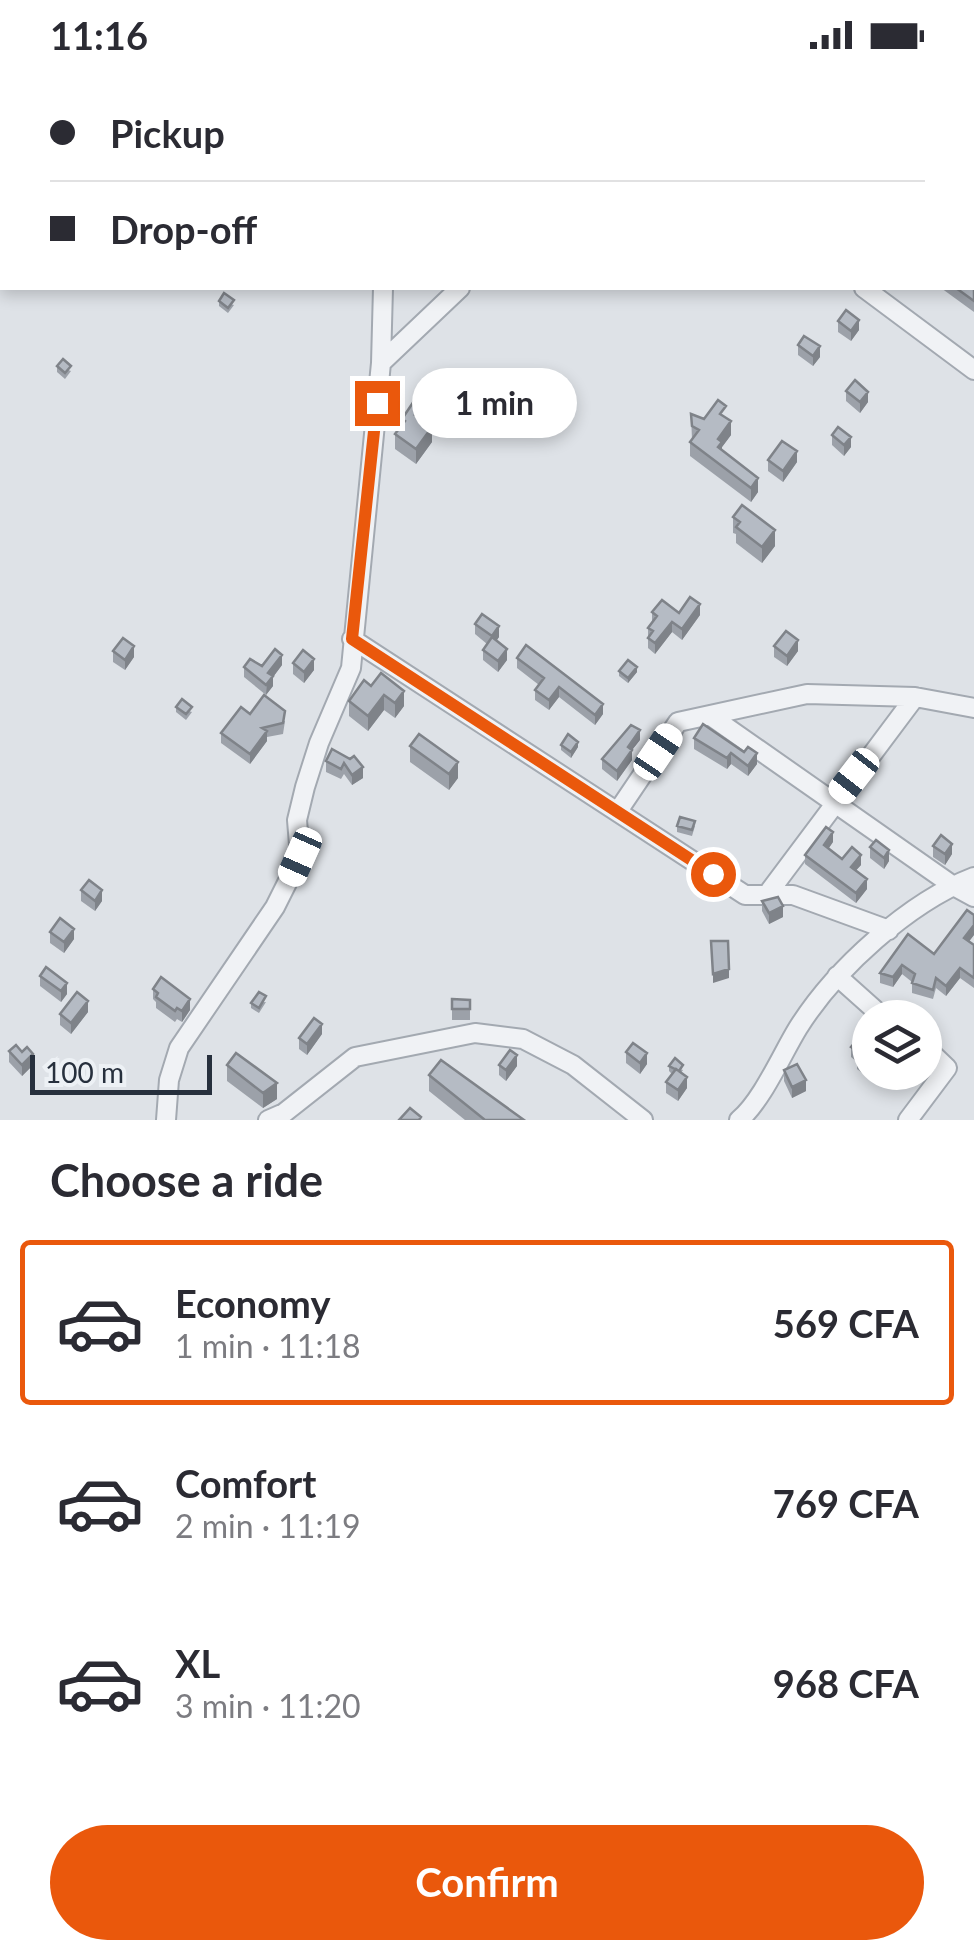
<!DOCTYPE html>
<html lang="en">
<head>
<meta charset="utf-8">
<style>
  body { margin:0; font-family:Lato,sans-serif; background:#f2f2f3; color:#2b2b33; height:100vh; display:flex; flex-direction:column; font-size:38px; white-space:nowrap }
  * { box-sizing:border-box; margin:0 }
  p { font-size:32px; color:#7c7c81 }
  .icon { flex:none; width:55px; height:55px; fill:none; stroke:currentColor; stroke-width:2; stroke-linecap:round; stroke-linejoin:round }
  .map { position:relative; height:1050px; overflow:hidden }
  .panel { display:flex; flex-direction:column; background:#fff; flex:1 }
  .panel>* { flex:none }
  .banner { position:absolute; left:0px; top:0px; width:975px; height:220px; box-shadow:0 5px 15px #0003; display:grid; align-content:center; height:220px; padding:0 50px; background:#fff }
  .controls { position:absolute; left:852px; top:930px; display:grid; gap:20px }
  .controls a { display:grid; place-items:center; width:90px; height:90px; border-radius:50%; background:#fff; box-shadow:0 5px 15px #0003; font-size:50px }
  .scale { position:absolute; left:30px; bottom:25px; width:182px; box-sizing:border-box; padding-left:10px; border:5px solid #27303d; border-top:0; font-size:28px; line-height:35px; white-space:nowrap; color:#27303d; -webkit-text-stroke:8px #edf1f5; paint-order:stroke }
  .end { position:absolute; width:45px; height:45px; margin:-22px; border:12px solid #ea580c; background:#fff; box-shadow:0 0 0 5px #fff }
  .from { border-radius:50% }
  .bubble { position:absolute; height:70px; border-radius:35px; background:#fff; box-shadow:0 5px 15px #0003; font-size:32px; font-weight:700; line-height:70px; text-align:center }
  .car { position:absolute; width:30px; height:60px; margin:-30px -15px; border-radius:12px; box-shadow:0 0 8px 2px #0007; background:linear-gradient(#fff 24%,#345 0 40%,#fff 0 76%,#345 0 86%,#fff 0) }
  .banner b { display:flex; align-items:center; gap:35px; height:95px; font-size:38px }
  .banner b+b { border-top:2px solid #e1e1e2 }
  .banner i { width:25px; height:25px; background:#2b2b33 }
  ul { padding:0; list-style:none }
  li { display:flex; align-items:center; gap:30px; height:165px; margin:0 20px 15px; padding:0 30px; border:5px solid transparent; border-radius:10px }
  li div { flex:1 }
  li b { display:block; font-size:38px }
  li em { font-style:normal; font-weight:700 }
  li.selected { border-color:#ea580c }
  li>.icon { width:90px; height:90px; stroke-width:1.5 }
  h2 { padding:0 50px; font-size:45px; line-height:120px }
  .action { display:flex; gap:20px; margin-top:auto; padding:20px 50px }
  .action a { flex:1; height:115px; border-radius:60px; background:#ea580c; color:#fff; font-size:40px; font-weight:700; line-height:115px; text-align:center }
  .status { display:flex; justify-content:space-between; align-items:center; height:70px; padding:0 50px; background:#fff; direction:ltr }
  .status svg { height:28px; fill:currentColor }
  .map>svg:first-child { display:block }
</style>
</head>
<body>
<div class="status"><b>11:16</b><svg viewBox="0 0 49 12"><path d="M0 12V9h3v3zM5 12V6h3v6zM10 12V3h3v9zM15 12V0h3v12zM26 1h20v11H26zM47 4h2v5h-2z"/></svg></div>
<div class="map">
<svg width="974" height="1050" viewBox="0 0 974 1050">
  <rect width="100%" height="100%" fill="#dee2e7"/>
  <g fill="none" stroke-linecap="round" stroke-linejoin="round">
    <g stroke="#a3a9b1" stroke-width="22">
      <path id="minor" d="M 567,0 L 570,2
        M 779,0 L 783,2
        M 449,2 L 451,0
        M 869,2 L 871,0
        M 972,138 L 974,139
        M 864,218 L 974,300
        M 381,293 L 460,218
        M 352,569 L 745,825 L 793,825 L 889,860
        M 712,647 L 952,815 L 974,827
        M 618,741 L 678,652 L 807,624 L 915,627 L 974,638
        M 766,826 L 915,627
        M 837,906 L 884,948
        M 166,1050 L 169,1010 L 179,978 L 275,837 L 300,787 L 297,750 L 305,717 L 319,673 L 351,598 L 381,293 L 383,218
        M 268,1050 L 284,1043 L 355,987 L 475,963 L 523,969 L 573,995 L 643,1050
        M 739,1050 C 762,1031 782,984 798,958 C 835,899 909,832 974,807
        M 908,1050 L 947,998 L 925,977"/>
    </g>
    <use href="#minor" stroke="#f0f2f5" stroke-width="18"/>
  </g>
  <path fill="#9ca1a9" d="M 890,0 L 913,0 L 912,2 L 894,2 Z
    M 974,215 L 974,242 L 941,218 L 972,218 Z
    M 219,231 L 234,235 L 228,243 L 219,236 Z
    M 838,251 L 859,260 L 851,271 L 838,262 Z
    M 798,275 L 820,287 L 813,296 L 798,285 Z
    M 57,296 L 71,301 L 65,309 L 57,302 Z
    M 846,321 L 868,332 L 860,343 L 846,331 Z
    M 428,343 L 423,350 L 432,372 L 416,394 L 395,379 L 395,364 L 402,354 L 402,349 Z
    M 691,344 L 704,349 L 726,348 L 731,365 L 722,377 L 722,380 L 758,422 L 751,432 L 690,386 L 690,372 L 692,370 Z
    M 832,365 L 851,377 L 844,386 L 832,375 Z
    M 768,390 L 797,392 L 783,412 L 768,401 Z
    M 733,447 L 775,476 L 762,493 L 736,473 L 736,464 L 733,463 Z
    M 652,542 L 679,543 L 700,545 L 682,570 L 672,562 L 655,584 L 648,578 L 648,558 L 652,552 Z
    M 475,554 L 499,567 L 496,571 L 507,590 L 498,602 L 483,590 L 483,580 L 487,574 L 475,564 Z
    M 774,576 L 798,581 L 787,596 L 774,587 Z
    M 113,581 L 134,587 L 125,600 L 113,592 Z
    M 517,588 L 603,644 L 595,655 L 559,627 L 549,640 L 535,630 L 535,620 L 539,615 L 517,598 Z
    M 293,593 L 314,600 L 304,613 L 293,604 Z
    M 282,595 L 273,607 L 273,616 L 266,625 L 244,607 L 244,597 Z
    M 619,601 L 637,602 L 628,613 L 619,606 Z
    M 371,616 L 404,636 L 395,648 L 384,640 L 368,661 L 349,646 L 349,631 Z
    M 176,637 L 192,642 L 186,650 L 176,642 Z
    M 250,644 L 285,651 L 283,664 L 267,667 L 267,671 L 250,694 L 221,673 L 221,663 Z
    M 694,668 L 757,694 L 748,706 L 731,694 L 727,699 L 694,679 Z
    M 640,670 L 632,680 L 632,690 L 617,711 L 602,699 L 602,689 Z
    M 561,675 L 578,677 L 571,688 L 561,680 Z
    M 410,676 L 458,708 L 449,720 L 410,692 Z
    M 332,679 L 363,708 L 352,715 L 344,704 L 341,709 L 326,702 L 326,691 Z
    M 677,756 L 695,756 L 692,766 L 677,762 Z
    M 833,772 L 828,779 L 842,789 L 861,795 L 856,800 L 867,819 L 856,833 L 805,794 L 805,785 Z
    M 933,776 L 952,784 L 945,795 L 933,787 Z
    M 870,777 L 889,791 L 884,799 L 870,788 Z
    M 81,820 L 102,831 L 95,841 L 81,831 Z
    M 762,831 L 783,847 L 769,854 L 762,841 Z
    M 50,862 L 74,869 L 64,883 L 50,873 Z
    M 974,865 L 969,871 L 974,875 L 974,918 L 960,908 L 946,926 L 936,918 L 933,929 L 912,923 L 912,912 L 902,904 L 893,917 L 880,913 L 880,903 L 934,884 Z
    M 40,906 L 67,924 L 61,932 L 40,916 Z
    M 153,919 L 190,940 L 182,952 L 177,949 L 175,952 L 156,938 L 156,932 L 153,929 Z
    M 452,929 L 470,930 L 470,950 L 452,950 Z
    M 266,932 L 259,943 L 251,938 L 251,933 Z
    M 88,942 L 71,964 L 60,955 L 60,944 Z
    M 322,964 L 307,985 L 299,979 L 299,968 Z
    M 870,968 L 870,1002 L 886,1002 L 877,1014 L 857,999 L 857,992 L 851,987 L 851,977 Z
    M 9,981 L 22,982 L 33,995 L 22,1006 L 9,992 Z
    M 626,982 L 647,994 L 640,1004 L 626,993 Z
    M 227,995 L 277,1029 L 263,1038 L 227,1011 Z
    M 499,995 L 517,996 L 506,1011 L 499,1005 Z
    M 669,996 L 683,1000 L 681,1003 L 687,1018 L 678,1031 L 666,1023 L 666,1012 L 672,1004 L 669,1001 Z
    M 784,1000 L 806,1021 L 792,1028 L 784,1011 Z
    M 429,1005 L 524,1050 L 465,1050 L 429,1021 Z"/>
  <path fill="#7f8389" d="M 859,250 L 859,260 L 851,271 L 851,261 Z
    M 820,276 L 820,287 L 813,296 L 813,286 Z
    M 868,322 L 868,332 L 860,343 L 860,332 Z
    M 428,328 L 428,343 L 415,360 L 415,345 Z
    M 731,351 L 731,365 L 722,377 L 722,386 L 718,391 L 718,369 Z
    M 432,357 L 432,372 L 416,394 L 416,379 Z
    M 851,367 L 851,377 L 844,386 L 844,375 Z
    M 797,381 L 797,392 L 783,412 L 783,401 Z
    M 758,408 L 758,422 L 751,432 L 751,418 Z
    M 775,460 L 775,476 L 762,493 L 762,477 Z
    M 700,534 L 700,545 L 682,570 L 682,559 Z
    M 672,552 L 672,562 L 655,584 L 655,573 Z
    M 499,556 L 499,567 L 492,577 L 492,566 Z
    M 798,570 L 798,581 L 787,596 L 787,586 Z
    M 134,576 L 134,587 L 125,600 L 125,590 Z
    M 507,579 L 507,590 L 498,602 L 498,591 Z
    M 282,585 L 282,595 L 273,607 L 273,616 L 266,625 L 268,603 Z
    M 314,589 L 314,600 L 304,613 L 304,602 Z
    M 637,597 L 637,602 L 628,613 L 628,608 Z
    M 559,617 L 559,627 L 549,640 L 549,630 Z
    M 404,621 L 404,636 L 395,648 L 395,633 Z
    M 384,625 L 384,640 L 368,661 L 368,646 Z
    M 603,634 L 603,644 L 595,655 L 595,645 Z
    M 640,660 L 640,670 L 632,680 L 632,690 L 617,711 L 617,701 L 628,677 Z
    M 267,661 L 267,671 L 250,694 L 250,684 Z
    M 578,672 L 578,677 L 571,688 L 571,682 Z
    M 731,683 L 731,694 L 727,699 L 727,688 Z
    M 757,683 L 757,694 L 748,706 L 748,696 Z
    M 458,692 L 458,708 L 449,720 L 449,704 Z
    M 363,697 L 363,708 L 352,715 L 352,705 Z
    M 833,762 L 833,772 L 824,785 L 824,775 Z
    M 952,774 L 952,784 L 945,795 L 945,784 Z
    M 889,780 L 889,791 L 884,799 L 884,788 Z
    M 861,785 L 861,795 L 851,806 L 851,797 Z
    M 867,809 L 867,819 L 856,833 L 856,823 Z
    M 102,820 L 102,831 L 95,841 L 95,831 Z
    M 783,836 L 783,847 L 769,854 L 769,843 Z
    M 974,855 L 974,865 L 964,878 L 964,868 Z
    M 74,859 L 74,869 L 64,883 L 64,872 Z
    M 902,895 L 902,904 L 893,917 L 893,907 Z
    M 960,898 L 960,908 L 946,926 L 946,916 Z
    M 729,899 L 729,908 L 713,913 L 713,904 Z
    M 67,913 L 67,924 L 61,932 L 61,921 Z
    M 190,929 L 190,940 L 182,952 L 182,941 Z
    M 88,931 L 88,942 L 71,964 L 71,953 Z
    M 322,954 L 322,964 L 307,985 L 307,974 Z
    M 647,983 L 647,994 L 640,1004 L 640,993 Z
    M 33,984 L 33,995 L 22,1006 L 22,995 Z
    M 517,985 L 517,996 L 506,1011 L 506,1000 Z
    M 878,1002 L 886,1002 L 877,1014 L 877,1004 Z
    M 687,1007 L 687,1018 L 678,1031 L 678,1020 Z
    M 806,1010 L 806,1021 L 792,1028 L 792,1017 Z
    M 277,1013 L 277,1029 L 263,1038 L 263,1023 Z"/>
  <path fill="#b5bbc4" stroke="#7f8389" stroke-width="2.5" d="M 184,0 L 212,0 L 215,2 L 182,2 Z
    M 674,0 L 715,0 L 713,2 L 674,2 L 672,1 Z
    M 972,214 L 974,215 L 974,231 L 956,218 L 972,218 Z
    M 224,223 L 234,230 L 228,238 L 219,231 Z
    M 846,240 L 859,250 L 851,261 L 838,251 Z
    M 804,266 L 820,276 L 813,286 L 798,275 Z
    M 63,289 L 71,296 L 65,303 L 57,296 Z
    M 855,310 L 868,322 L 860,332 L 846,321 Z
    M 420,322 L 428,328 L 415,345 L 432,357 L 416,379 L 395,364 L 405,351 L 402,349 Z
    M 718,330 L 726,336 L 720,344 L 731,351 L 718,369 L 722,372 L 718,377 L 758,408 L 751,418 L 690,372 L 699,360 L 692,356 L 691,344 L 704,349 Z
    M 838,357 L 851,367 L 844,375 L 832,365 Z
    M 782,371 L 797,381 L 783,401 L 768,390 Z
    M 742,435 L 775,460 L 762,477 L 736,457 L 740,452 L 733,447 Z
    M 690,527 L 700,534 L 682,559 L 672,552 L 655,573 L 648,568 L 653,561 L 648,558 L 657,546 L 652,542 L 662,530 L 679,543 Z
    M 482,544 L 499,556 L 492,566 L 475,554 Z
    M 786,561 L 798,570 L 787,586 L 774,576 Z
    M 492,567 L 507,579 L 498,591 L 483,580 Z
    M 123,568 L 134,576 L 125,590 L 113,581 Z
    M 526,575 L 603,634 L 595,645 L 559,617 L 549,630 L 535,620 L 544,608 L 517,588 Z
    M 275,579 L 282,585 L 268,603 L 273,606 L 266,615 L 244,597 L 250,589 L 262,596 Z
    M 303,580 L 314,589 L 304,602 L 293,593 Z
    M 628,590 L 637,597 L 628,608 L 619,601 Z
    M 381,603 L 404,621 L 395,633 L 384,625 L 368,646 L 349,631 L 364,610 L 371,616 Z
    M 264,625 L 285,641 L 283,653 L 262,658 L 267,661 L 250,684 L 221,663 L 241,637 L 250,644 Z
    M 182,629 L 192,637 L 186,644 L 176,637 Z
    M 703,654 L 744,682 L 748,677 L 757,683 L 748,696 L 731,683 L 727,688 L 694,668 Z
    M 631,655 L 640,660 L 628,677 L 632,680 L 617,701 L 602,689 Z
    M 419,664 L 458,692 L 449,704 L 410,676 Z
    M 568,664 L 578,672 L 571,682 L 561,675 Z
    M 332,679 L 350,689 L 354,686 L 363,697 L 352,705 L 344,693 L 341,699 L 326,691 Z
    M 680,747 L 695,751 L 692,760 L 677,756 Z
    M 826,757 L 833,762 L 824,775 L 842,789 L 852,777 L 861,785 L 851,797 L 867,809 L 856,823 L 805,785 Z
    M 941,765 L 952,774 L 945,784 L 933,776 Z
    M 876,770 L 889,780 L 884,788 L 870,777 Z
    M 89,810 L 102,820 L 95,831 L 81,820 Z
    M 778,827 L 783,836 L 769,843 L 762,831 Z
    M 967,840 L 974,845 L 974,855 L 964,868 L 974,875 L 974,908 L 960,898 L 946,916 L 936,908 L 933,920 L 912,913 L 915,904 L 902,895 L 893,907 L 880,903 L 908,864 L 934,884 Z
    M 60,848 L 74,859 L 64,872 L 50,862 Z
    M 711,871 L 728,871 L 729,899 L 713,904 Z
    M 46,897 L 67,913 L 61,921 L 40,906 Z
    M 161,907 L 190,929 L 182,941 L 177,938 L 175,941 L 156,927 L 158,923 L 153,919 Z
    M 77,922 L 88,931 L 71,953 L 60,944 Z
    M 259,922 L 266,926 L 259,938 L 251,933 Z
    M 452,929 L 470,930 L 470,939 L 452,939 Z
    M 314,948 L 322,954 L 307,974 L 299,968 Z
    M 863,963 L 870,968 L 870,999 L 857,989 L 861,984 L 851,977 Z
    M 633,973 L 647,983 L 640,993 L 626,982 Z
    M 16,975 L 22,982 L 27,977 L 33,984 L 22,995 L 9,981 Z
    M 510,980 L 517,985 L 506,1000 L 499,995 Z
    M 236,983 L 277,1013 L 263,1023 L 227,995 Z
    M 675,988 L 683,995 L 679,1001 L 669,996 Z
    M 441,990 L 524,1050 L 485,1050 L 429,1005 Z
    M 797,994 L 806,1010 L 792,1017 L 784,1000 Z
    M 676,999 L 687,1007 L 678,1020 L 666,1012 Z
    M 410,1038 L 421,1047 L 419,1050 L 399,1050 Z"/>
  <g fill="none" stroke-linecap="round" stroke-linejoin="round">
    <path stroke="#ea580c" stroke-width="12" d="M 377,333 L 352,569 L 713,804"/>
  </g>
</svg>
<div class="controls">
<a><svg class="icon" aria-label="layers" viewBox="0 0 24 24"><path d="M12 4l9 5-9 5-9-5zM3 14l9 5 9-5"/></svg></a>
</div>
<div class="scale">100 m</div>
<i class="end from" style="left:713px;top:804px"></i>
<i class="end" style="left:377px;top:333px"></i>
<div class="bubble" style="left:412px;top:298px;width:165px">1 min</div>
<i class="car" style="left:658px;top:682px;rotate:34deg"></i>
<i class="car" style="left:854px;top:706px;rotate:218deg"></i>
<i class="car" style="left:300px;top:787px;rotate:204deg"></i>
<div class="banner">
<b><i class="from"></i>Pickup</b>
<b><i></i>Drop-off</b>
</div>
</div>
<section class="panel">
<h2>Choose a ride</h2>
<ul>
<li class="selected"><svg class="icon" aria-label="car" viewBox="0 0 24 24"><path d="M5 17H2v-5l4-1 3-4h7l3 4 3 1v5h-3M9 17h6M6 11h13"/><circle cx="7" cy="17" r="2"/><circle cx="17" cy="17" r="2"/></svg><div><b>Economy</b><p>1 min · 11:18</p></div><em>569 CFA</em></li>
<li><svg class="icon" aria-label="car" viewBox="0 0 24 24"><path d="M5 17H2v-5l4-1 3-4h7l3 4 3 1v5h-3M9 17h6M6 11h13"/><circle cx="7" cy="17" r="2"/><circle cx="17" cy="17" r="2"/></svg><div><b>Comfort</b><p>2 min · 11:19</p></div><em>769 CFA</em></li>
<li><svg class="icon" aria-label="car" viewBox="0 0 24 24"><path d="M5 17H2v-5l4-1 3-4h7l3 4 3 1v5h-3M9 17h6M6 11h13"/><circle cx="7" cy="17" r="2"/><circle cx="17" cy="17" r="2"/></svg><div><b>XL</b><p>3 min · 11:20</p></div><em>968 CFA</em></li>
</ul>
<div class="action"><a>Confirm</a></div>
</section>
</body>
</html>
